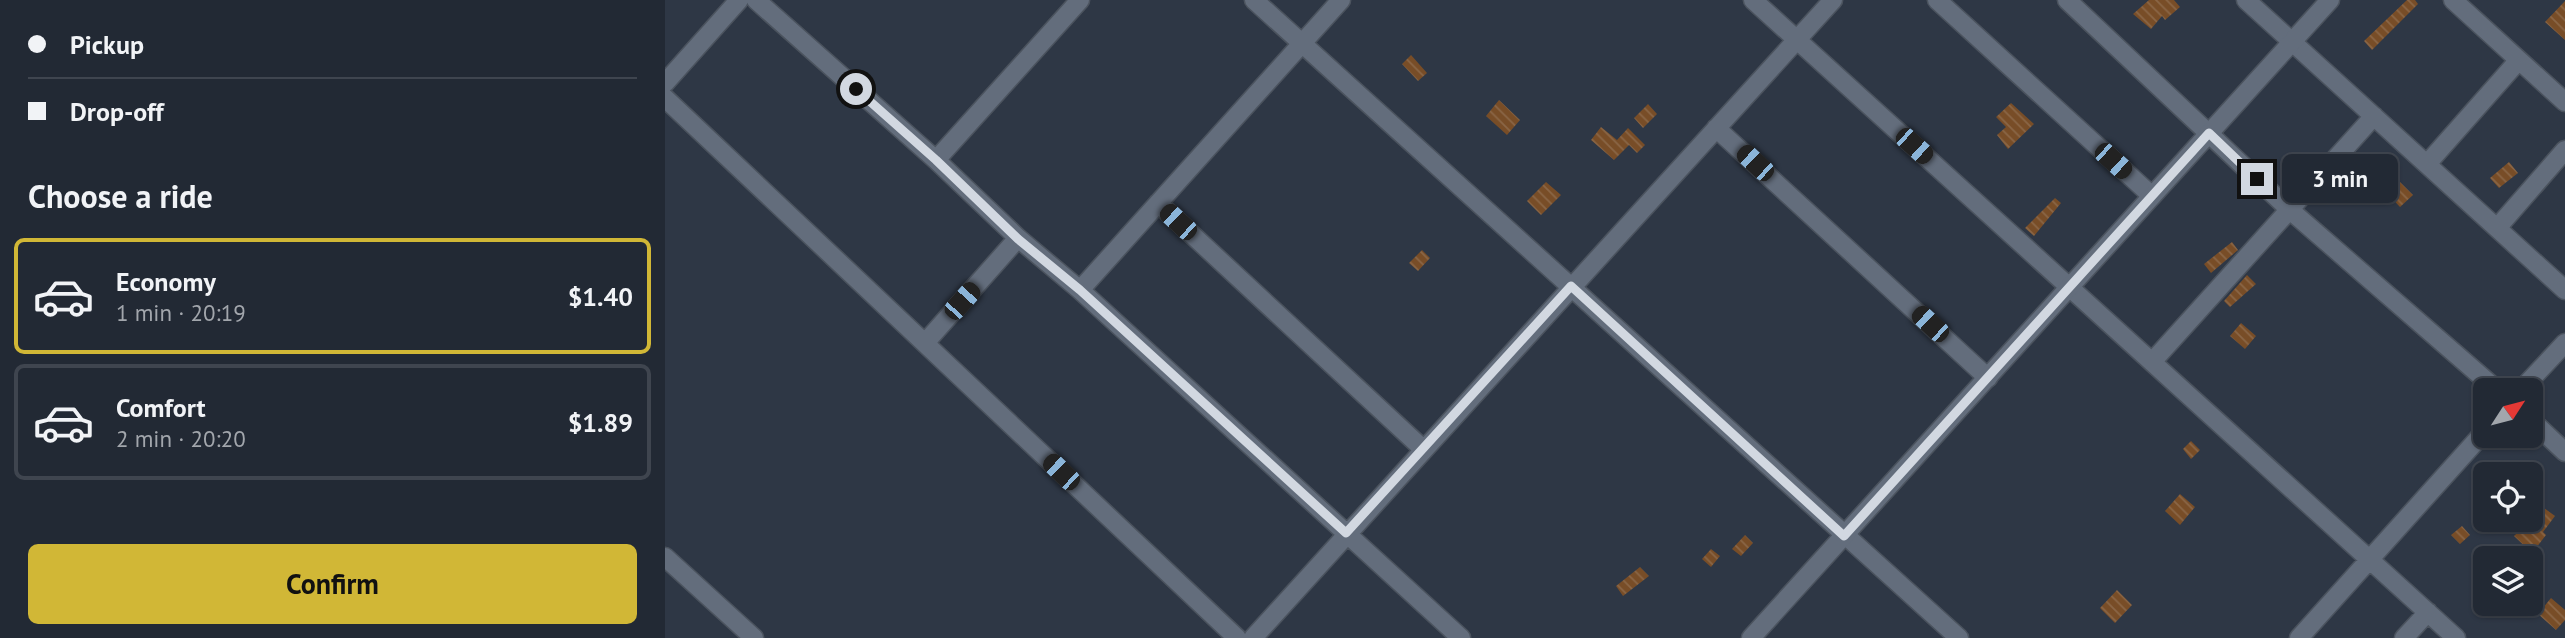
<!DOCTYPE html>
<html lang="en">
<head>
<meta charset="utf-8">
<style>
  body { margin:0; font-family:"PT Sans",sans-serif; background:#2a313c; color:#f1f3f6; height:100vh; display:flex; flex-direction:column; font-size:26px; white-space:nowrap }
  * { box-sizing:border-box; margin:0 }
  p { font-size:23px; color:#a2a6ac }
  .icon { flex:none; width:38px; height:38px; fill:none; stroke:currentColor; stroke-width:2; stroke-linecap:round; stroke-linejoin:round }
  .map { position:relative; flex:1; overflow:hidden }
  .panel { display:flex; flex-direction:column; background:#222934; width:665px }
  .panel>* { flex:none }
  .top-card { display:grid; align-content:center; height:154px; padding:0 28px; background:#222934 }
  .needle { width:46px; rotate:54deg }
  .buttons { position:absolute; left:1808px; top:378px; display:grid; gap:14px }
  .buttons a { display:grid; place-items:center; width:70px; height:70px; border-radius:10px; background:#222934; box-shadow:0 2px 5px #0004,0 0 0 2px #3f454f; font-size:35px }
  .end { position:absolute; width:32px; height:32px; margin:-16px; border:9px solid #d2d8e1; background:#111; box-shadow:0 0 0 4px #111 }
  .from { border-radius:50% }
  .bubble { position:absolute; height:49px; border-radius:10px; background:#222934; box-shadow:0 2px 5px #0004,0 0 0 2px #3f454f; font-size:23px; font-weight:800; line-height:49px; text-align:center }
  .car { position:absolute; width:21px; height:42px; margin:-21px -10px; border-radius:9px; box-shadow:0 0 5px 2px #0007; background:linear-gradient(#222 24%,#8ab4d8 0 40%,#222 0 76%,#8ab4d8 0 86%,#222 0) }
  .top-card b { display:flex; align-items:center; gap:24px; height:66px; font-size:26px }
  .top-card b+b { border-top:2px solid #3f454f }
  .top-card i { width:18px; height:18px; background:#f1f3f6 }
  ul { padding:0; list-style:none }
  li { display:flex; align-items:center; gap:21px; height:116px; margin:0 14px 10px; padding:0 14px; border:4px solid #3f454f; border-radius:10px }
  li div { flex:1 }
  li b { display:block; font-size:26px }
  li em { font-style:normal; font-weight:800 }
  li.active { border-color:#d1b736 }
  li>.icon { width:63px; height:63px; stroke-width:1.5 }
  h2 { padding:0 28px; font-size:32px; line-height:84px }
  .cta { display:flex; gap:14px; margin-top:auto; padding:14px 28px }
  .cta a { flex:1; height:80px; border-radius:10px; background:#d1b736; color:#111; font-size:28px; font-weight:800; line-height:80px; text-align:center }
  main { display:flex; flex:1; min-height:0 }
  .map>svg:first-child { display:block }
</style>
</head>
<body>
<main>
<section class="panel">
<div class="top-card">
<b><i class="from"></i>Pickup</b>
<b><i></i>Drop-off</b>
</div>
<h2>Choose a ride</h2>
<ul>
<li class="active"><svg class="icon" aria-label="car" viewBox="0 0 24 24"><path d="M5 17H2v-5l4-1 3-4h7l3 4 3 1v5h-3M9 17h6M6 11h13"/><circle cx="7" cy="17" r="2"/><circle cx="17" cy="17" r="2"/></svg><div><b>Economy</b><p>1 min · 20:19</p></div><em>$1.40</em></li>
<li><svg class="icon" aria-label="car" viewBox="0 0 24 24"><path d="M5 17H2v-5l4-1 3-4h7l3 4 3 1v5h-3M9 17h6M6 11h13"/><circle cx="7" cy="17" r="2"/><circle cx="17" cy="17" r="2"/></svg><div><b>Comfort</b><p>2 min · 20:20</p></div><em>$1.89</em></li>
</ul>
<div class="cta"><a>Confirm</a></div>
</section>
<div class="map">
<svg width="1900" height="638" viewBox="0 0 1900 638">
  <defs>
    <pattern id="building-back-hatch" width="6" height="6" patternUnits="userSpaceOnUse" patternTransform="scale(1.75)"><rect width="6" height="6" fill="#784d27"/><path d="M-1 5l2 2M0 0l6 6M5-1l2 2" fill="none" stroke="#8a6646"/></pattern>
  </defs>
  <rect width="100%" height="100%" fill="#2e3745"/>
  <path fill="url(#building-back-hatch)" d="M 1484,0 L 1509,0 L 1515,7 L 1500,20 L 1497,16 L 1486,29 L 1468,14 Z
    M 1742,0 L 1750,0 L 1753,4 L 1707,50 L 1699,41 Z
    M 1900,1 L 1900,40 L 1880,22 Z
    M 746,55 L 762,73 L 753,81 L 737,64 Z
    M 834,100 L 855,120 L 842,135 L 821,116 Z
    M 1346,103 L 1369,124 L 1343,149 L 1332,135 L 1341,127 L 1331,117 Z
    M 983,104 L 992,114 L 978,128 L 969,118 Z
    M 936,127 L 952,140 L 963,128 L 980,145 L 972,153 L 964,145 L 949,160 L 926,140 Z
    M 1844,162 L 1853,173 L 1834,188 L 1825,178 Z
    M 1732,179 L 1748,195 L 1735,207 L 1720,191 Z
    M 881,182 L 896,195 L 876,215 L 862,201 Z
    M 1390,198 L 1396,203 L 1369,236 L 1360,228 Z
    M 1567,242 L 1573,250 L 1546,273 L 1539,264 Z
    M 757,250 L 765,258 L 753,271 L 744,263 Z
    M 1582,275 L 1591,284 L 1565,307 L 1559,301 Z
    M 1576,323 L 1591,336 L 1580,349 L 1565,336 Z
    M 1526,441 L 1535,450 L 1526,459 L 1518,449 Z
    M 1515,494 L 1530,507 L 1515,525 L 1500,511 Z
    M 1875,505 L 1890,516 L 1878,532 L 1881,535 L 1867,553 L 1849,536 L 1866,520 Z
    M 1797,526 L 1805,535 L 1795,544 L 1786,535 Z
    M 1080,535 L 1088,543 L 1076,556 L 1067,549 Z
    M 1046,549 L 1055,556 L 1046,567 L 1037,559 Z
    M 975,567 L 984,576 L 958,596 L 951,586 Z
    M 1452,590 L 1467,605 L 1450,623 L 1435,608 Z
    M 1886,598 L 1900,610 L 1900,620 L 1891,630 L 1873,614 Z"/>
  <g fill="none" stroke-linecap="round" stroke-linejoin="round">
    <g stroke="#4b535e" stroke-width="21">
      <path id="street" d="M 91,0 L 271,160 L 353,238 L 415,290 L 796,638
        M 589,0 L 1294,638
        M 1088,0 L 1791,638
        M 1272,0 L 1487,196
        M 1402,0 L 1625,210 L 1832,390
        M 1581,0 L 1900,290
        M 1788,0 L 1900,102
        M 0,83 L 74,0
        M 0,98 L 572,638
        M 1051,128 L 1323,378
        M 271,160 L 415,0
        M 1762,164 L 1853,61
        M 493,203 L 758,449
        M 1832,228 L 1900,150
        M 415,290 L 676,0
        M 260,343 L 353,238
        M 1487,362 L 1709,116
        M 1856,390 L 1900,343
        M 1866,420 L 1900,452
        M 0,557 L 89,638
        M 588,638 L 1168,0
        M 1634,638 L 1820,431
        M 1739,638 L 1763,612"/>
    </g>
    <g stroke="#4b535e" stroke-width="21">
      <path id="secondary" d="M 1086,638 L 1665,0"/>
    </g>
    <use href="#street" stroke="#636d7c" stroke-width="18"/>
    <use href="#secondary" stroke="#636d7c" stroke-width="18"/>
  </g>
  <g fill="none" stroke-linecap="round" stroke-linejoin="round">
    <path stroke="#d2d8e1" stroke-width="9" d="M 191,89 L 271,160 L 353,239 L 415,290 L 681,533 L 906,286 L 1179,536 L 1544,133 L 1592,179"/>
  </g>
</svg>
<div class="buttons">
<a><svg class="needle" viewBox="-14 -14 28 28"><path d="M0-13l5 13h-10z" fill="#e53935"/><path d="M0 13l5-13h-10z" fill="#a2a6ac"/></svg></a>
<a><svg class="icon" aria-label="locate" viewBox="0 0 24 24"><circle cx="12" cy="12" r="6"/><path d="M12 2v4M12 18v4M2 12h4M18 12h4"/></svg></a>
<a><svg class="icon" aria-label="layers" viewBox="0 0 24 24"><path d="M12 4l9 5-9 5-9-5zM3 14l9 5 9-5"/></svg></a>
</div>
<i class="end from" style="left:191px;top:89px"></i>
<i class="end" style="left:1592px;top:179px"></i>
<div class="bubble" style="left:1617px;top:154px;width:116px">3 min</div>
<i class="car" style="left:1249px;top:146px;rotate:132deg"></i>
<i class="car" style="left:1448px;top:161px;rotate:132deg"></i>
<i class="car" style="left:1090px;top:163px;rotate:313deg"></i>
<i class="car" style="left:513px;top:222px;rotate:313deg"></i>
<i class="car" style="left:297px;top:301px;rotate:42deg"></i>
<i class="car" style="left:1265px;top:324px;rotate:313deg"></i>
<i class="car" style="left:396px;top:472px;rotate:314deg"></i>
</div>
</main>
</body>
</html>
